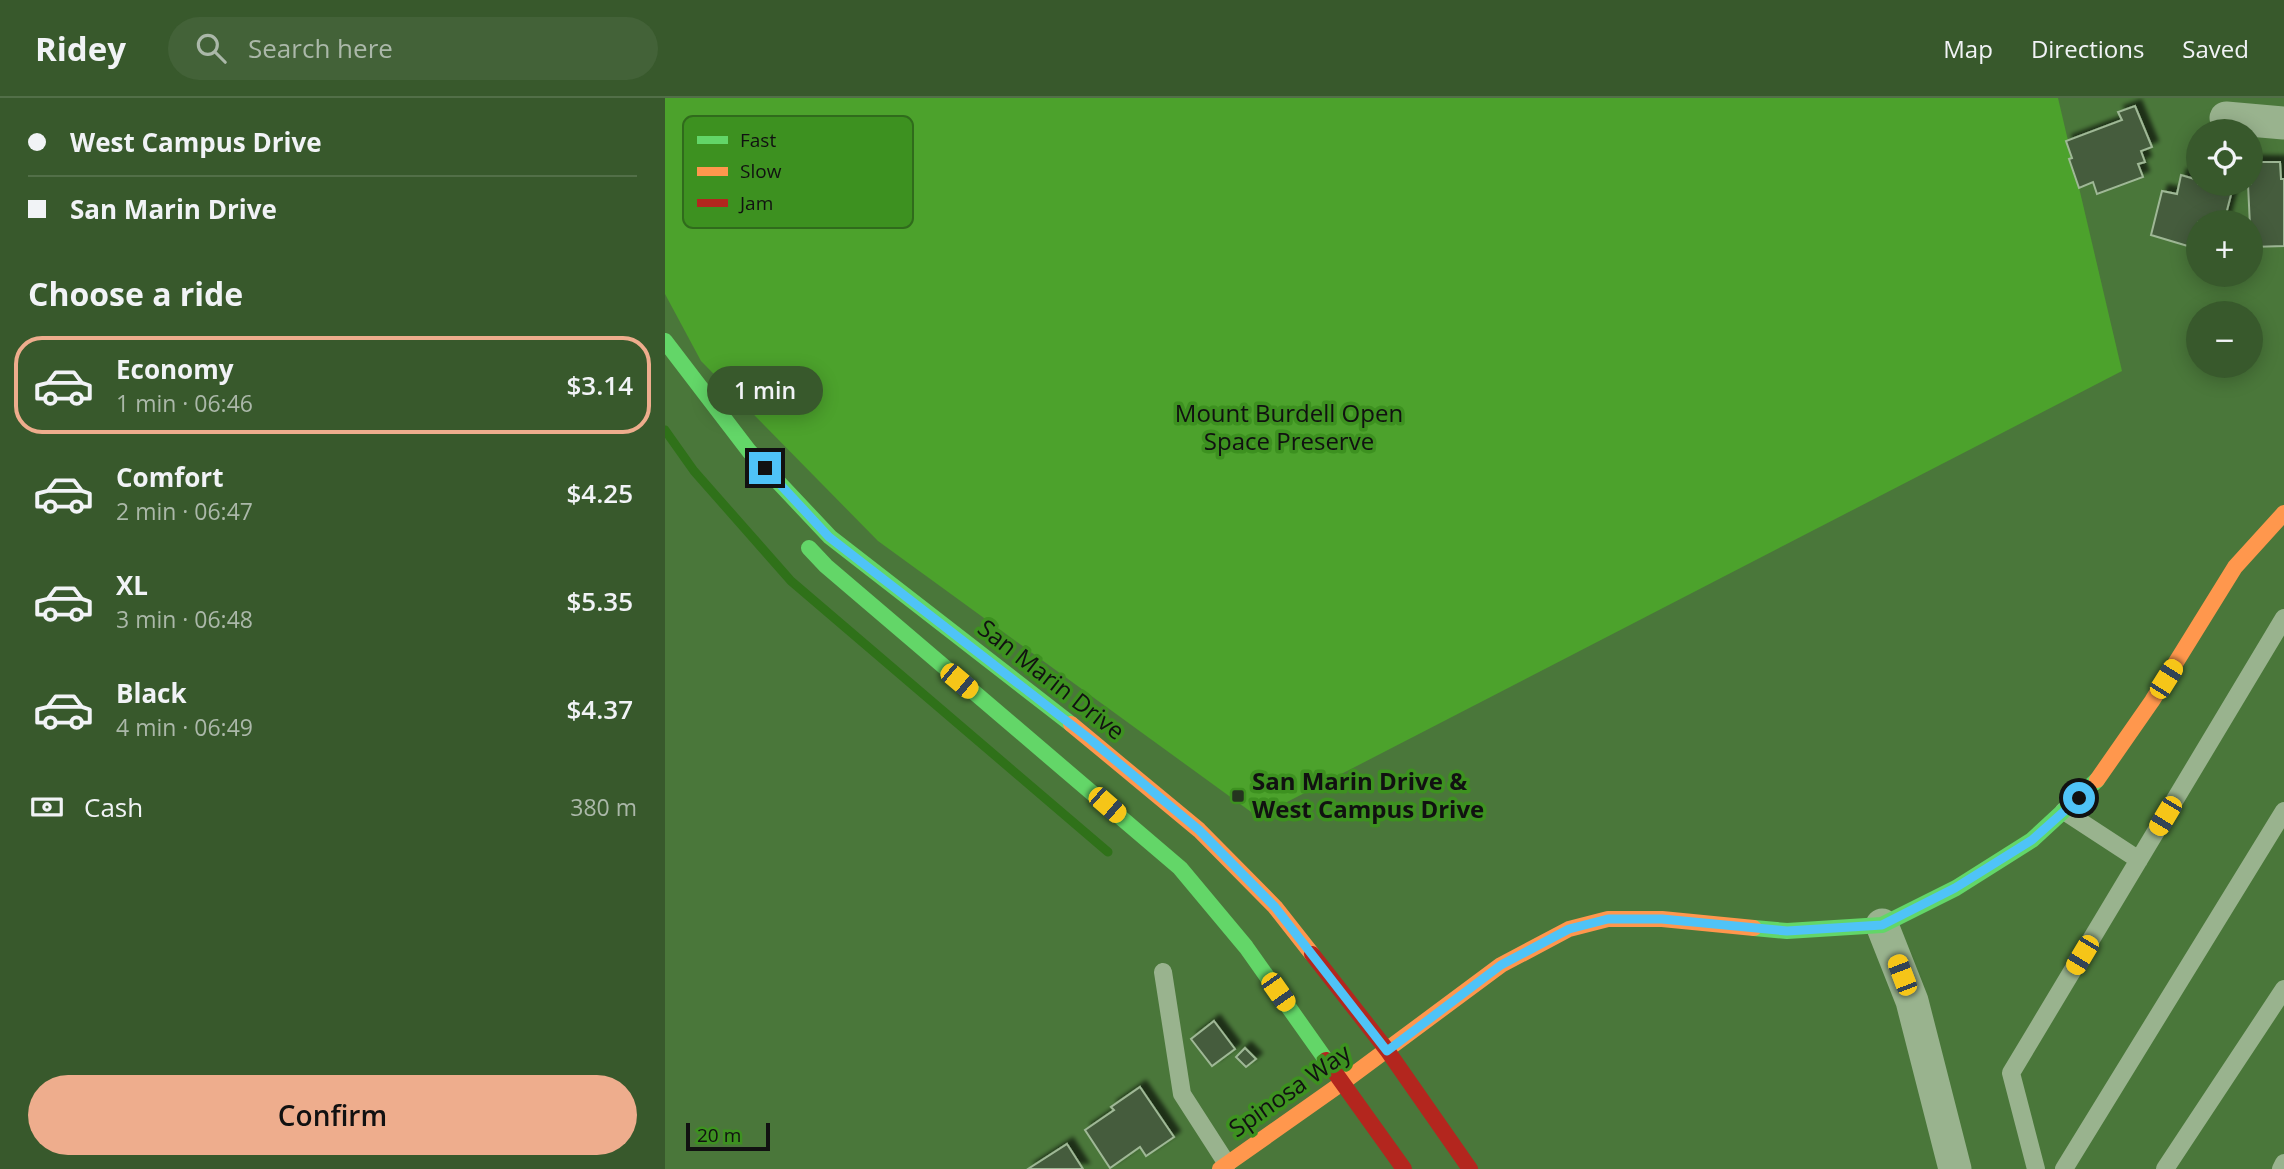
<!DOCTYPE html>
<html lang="en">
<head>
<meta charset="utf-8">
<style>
  body { margin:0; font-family:"Open Sans",sans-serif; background:#436238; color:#f1f3f6; height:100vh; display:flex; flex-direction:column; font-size:26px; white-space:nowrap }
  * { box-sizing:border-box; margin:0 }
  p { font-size:23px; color:#abb8a9 }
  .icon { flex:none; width:38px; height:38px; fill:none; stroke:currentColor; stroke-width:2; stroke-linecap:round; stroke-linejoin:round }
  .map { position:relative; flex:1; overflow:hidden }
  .details { display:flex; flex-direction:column; background:#38592c; width:665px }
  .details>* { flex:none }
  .banner { display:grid; align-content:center; height:154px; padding:0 28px; background:#38592c }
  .fabs { position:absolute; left:1521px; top:21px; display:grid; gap:14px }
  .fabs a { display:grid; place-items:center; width:77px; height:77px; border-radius:50%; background:#38592c; box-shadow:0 4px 18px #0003; font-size:35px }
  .scale { position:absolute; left:21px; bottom:18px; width:84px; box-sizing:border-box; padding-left:7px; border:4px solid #111; border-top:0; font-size:19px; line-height:24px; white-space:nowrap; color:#111; -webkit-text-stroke:5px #3d9120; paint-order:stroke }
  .end { position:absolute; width:32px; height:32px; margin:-16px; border:9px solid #4fc3f7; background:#111; box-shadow:0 0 0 4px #111 }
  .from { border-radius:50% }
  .bubble { position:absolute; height:49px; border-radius:24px; background:#38592c; box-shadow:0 4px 18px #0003; font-size:23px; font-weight:600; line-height:49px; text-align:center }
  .car { position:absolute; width:21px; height:42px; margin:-21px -10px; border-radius:9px; box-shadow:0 0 5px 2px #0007; background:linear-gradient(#f5c518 24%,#345 0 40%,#f5c518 0 76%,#345 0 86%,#f5c518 0) }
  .banner b { display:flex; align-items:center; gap:24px; height:66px; font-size:26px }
  .banner b+b { border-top:2px solid #526f48 }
  .banner i { width:18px; height:18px; background:#f1f3f6 }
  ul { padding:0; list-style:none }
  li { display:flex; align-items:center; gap:21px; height:98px; margin:0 14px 10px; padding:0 14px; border:4px solid transparent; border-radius:28px }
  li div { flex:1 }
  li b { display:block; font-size:26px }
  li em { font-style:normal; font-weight:600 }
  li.selected { border-color:#eead8d }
  li>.icon { width:63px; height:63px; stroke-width:1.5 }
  h2 { padding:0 28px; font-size:32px; line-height:84px }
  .pay { display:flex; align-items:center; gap:18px; height:77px; padding:0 28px; font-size:26px }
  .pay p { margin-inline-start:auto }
  .action { display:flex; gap:14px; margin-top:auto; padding:14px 28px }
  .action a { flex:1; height:80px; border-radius:42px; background:#eead8d; color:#111; font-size:28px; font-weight:600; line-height:80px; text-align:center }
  header { display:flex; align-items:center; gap:42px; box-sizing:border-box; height:98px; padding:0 35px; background:#38592c; border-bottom:2px solid #526f48 }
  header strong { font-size:33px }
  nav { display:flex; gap:38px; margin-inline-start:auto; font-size:24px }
  .search { width:490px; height:63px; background:#436238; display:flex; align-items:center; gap:18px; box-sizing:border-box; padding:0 24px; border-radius:38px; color:#abb8a9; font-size:26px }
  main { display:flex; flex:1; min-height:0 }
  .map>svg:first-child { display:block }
</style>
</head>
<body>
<header>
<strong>Ridey</strong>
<div class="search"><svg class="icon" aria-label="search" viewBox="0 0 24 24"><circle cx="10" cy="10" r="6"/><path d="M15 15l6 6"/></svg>Search here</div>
<nav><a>Map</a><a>Directions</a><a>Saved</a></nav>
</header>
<main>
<section class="details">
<div class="banner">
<b><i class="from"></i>West Campus Drive</b>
<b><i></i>San Marin Drive</b>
</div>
<h2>Choose a ride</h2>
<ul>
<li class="selected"><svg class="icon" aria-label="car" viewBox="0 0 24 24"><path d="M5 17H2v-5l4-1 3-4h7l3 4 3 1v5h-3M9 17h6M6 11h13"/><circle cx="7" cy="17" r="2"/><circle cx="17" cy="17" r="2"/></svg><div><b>Economy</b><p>1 min · 06:46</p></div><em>$3.14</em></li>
<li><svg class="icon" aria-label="car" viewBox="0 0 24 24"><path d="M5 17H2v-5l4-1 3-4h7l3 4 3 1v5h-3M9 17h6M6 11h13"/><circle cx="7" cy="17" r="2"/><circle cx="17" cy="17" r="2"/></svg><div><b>Comfort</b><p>2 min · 06:47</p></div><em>$4.25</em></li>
<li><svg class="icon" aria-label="car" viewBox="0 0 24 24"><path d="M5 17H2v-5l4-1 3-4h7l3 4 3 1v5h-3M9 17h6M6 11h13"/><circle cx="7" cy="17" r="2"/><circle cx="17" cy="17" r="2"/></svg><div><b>XL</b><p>3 min · 06:48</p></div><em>$5.35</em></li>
<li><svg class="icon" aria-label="car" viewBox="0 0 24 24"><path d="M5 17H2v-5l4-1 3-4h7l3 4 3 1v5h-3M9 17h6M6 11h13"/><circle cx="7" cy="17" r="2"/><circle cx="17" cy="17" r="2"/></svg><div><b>Black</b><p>4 min · 06:49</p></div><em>$4.37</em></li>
</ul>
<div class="pay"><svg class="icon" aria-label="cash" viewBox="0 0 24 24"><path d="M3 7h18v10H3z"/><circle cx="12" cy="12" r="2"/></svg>Cash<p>380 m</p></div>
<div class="action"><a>Confirm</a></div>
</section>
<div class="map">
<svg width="1619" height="1071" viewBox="0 0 1619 1071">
  <defs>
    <filter id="shadow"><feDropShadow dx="6" dy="-6" stdDeviation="2" flood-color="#0009"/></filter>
  </defs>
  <rect width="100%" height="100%" fill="#4a773a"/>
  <path fill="#4ca22c" d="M 0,0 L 1393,0 L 1457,273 L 593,719 L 213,443 L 36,263 L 0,196 Z"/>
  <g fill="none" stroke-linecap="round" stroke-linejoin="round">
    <path stroke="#2f7119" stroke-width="9" d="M 0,332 L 29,373 L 126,483 L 443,754"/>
  </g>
  <path fill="#455c3d" stroke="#9fb896" stroke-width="2" filter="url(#shadow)" d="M 1470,8 L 1487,49 L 1476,53 L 1480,64 L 1473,66 L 1478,79 L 1432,96 L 1428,84 L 1414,90 L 1404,61 L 1407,60 L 1401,43 L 1457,22 L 1453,14 Z
    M 1586,64 L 1615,64 L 1616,81 L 1619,81 L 1619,148 L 1586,149 L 1583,86 L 1586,86 Z
    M 1516,77 L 1533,82 L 1533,86 L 1552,86 L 1552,90 L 1556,91 L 1557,87 L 1568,89 L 1559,124 L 1546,123 L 1546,124 L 1533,124 L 1533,147 L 1527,145 L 1526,149 L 1486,137 L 1497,93 L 1512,96 Z
    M 549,923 L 570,951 L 547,968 L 526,941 Z
    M 580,950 L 591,961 L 581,969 L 571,959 Z
    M 475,989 L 509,1039 L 481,1058 L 475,1049 L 445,1070 L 420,1032 L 449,1012 L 446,1009 Z
    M 402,1046 L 418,1071 L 363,1071 Z"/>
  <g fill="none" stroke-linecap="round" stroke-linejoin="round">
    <path stroke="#99b38e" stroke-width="18" d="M 1399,713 L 1474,762
      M 498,874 L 517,996 L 562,1066
      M 1371,1071 L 1346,975 L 1619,520
      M 1399,1071 L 1619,713
      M 1500,1071 L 1619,891
      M 1616,1071 L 1619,1065"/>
    <path stroke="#99b38e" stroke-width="33" d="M 1561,20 L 1619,25
      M 1217,827 L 1247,903 L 1290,1071"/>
    <path stroke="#63d668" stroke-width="16" d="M 0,243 L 84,353 L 165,439 L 406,626
      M 144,450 L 161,468 L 515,770 L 581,849 L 661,962
      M 1089,830 L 1122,833 L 1217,827 L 1291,790 L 1367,742 L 1432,682"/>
    <path stroke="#ff974d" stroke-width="16" d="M 406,626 L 534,732 L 610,809 L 647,856
      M 1432,682 L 1487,603 L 1570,469 L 1619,415
      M 555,1071 L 677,985 L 836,867 L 904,831 L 943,821 L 997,821 L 1089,830"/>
    <path stroke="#b3261e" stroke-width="16" d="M 647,856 L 722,952 L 805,1071
      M 661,962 L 739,1071"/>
  </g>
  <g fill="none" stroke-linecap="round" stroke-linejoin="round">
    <path stroke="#4fc3f7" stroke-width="9" d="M 100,370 L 164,439 L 426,642 L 534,732 L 610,809 L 722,953 L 836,867 L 904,831 L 943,821 L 997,821 L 1122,833 L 1217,827 L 1290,790 L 1367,742 L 1414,700"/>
  </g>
  <rect fill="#25351f" stroke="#3d9120" stroke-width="2.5" x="566" y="691" width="14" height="14" rx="3.5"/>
  <g text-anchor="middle" stroke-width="7" stroke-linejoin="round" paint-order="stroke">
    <g font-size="24" fill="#111" stroke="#3d9120">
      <text x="624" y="324">Mount Burdell Open<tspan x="624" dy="28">Space Preserve</tspan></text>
    </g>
    <g font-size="24" fill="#111" stroke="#3d9120">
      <text transform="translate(386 582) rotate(38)" y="8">San Marin Drive</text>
      <text transform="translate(625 993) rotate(-35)" y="8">Spinosa Way</text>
    </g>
    <g font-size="24" font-weight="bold" fill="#111" stroke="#3d9120" text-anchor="start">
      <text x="587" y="692">San Marin Drive &amp;<tspan x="587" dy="28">West Campus Drive</tspan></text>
    </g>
  </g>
  <rect x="18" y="18" width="230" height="112" rx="10" fill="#3d9120" stroke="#306b1c" stroke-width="2"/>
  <rect x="32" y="38" width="31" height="8" fill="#63d668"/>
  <rect x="32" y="69" width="31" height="9" fill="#ff974d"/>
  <rect x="32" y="101" width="31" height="8" fill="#b3261e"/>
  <g font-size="19" fill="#111">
    <text x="75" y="49">Fast</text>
    <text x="75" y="80">Slow</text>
    <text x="75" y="112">Jam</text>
  </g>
</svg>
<div class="fabs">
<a><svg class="icon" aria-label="locate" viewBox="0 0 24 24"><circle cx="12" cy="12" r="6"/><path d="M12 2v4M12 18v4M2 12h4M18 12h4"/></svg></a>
<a>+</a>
<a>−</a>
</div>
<div class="scale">20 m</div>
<i class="end from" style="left:1414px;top:700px"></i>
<i class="end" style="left:100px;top:370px"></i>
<div class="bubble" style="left:42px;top:268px;width:116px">1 min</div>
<i class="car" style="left:1501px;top:581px;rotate:32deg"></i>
<i class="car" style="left:294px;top:583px;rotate:130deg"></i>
<i class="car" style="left:442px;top:707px;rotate:131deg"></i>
<i class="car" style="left:1500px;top:718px;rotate:211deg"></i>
<i class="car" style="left:1417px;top:857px;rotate:211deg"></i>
<i class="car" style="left:1237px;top:877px;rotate:339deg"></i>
<i class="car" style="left:613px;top:894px;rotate:145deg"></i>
</div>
</main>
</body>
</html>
